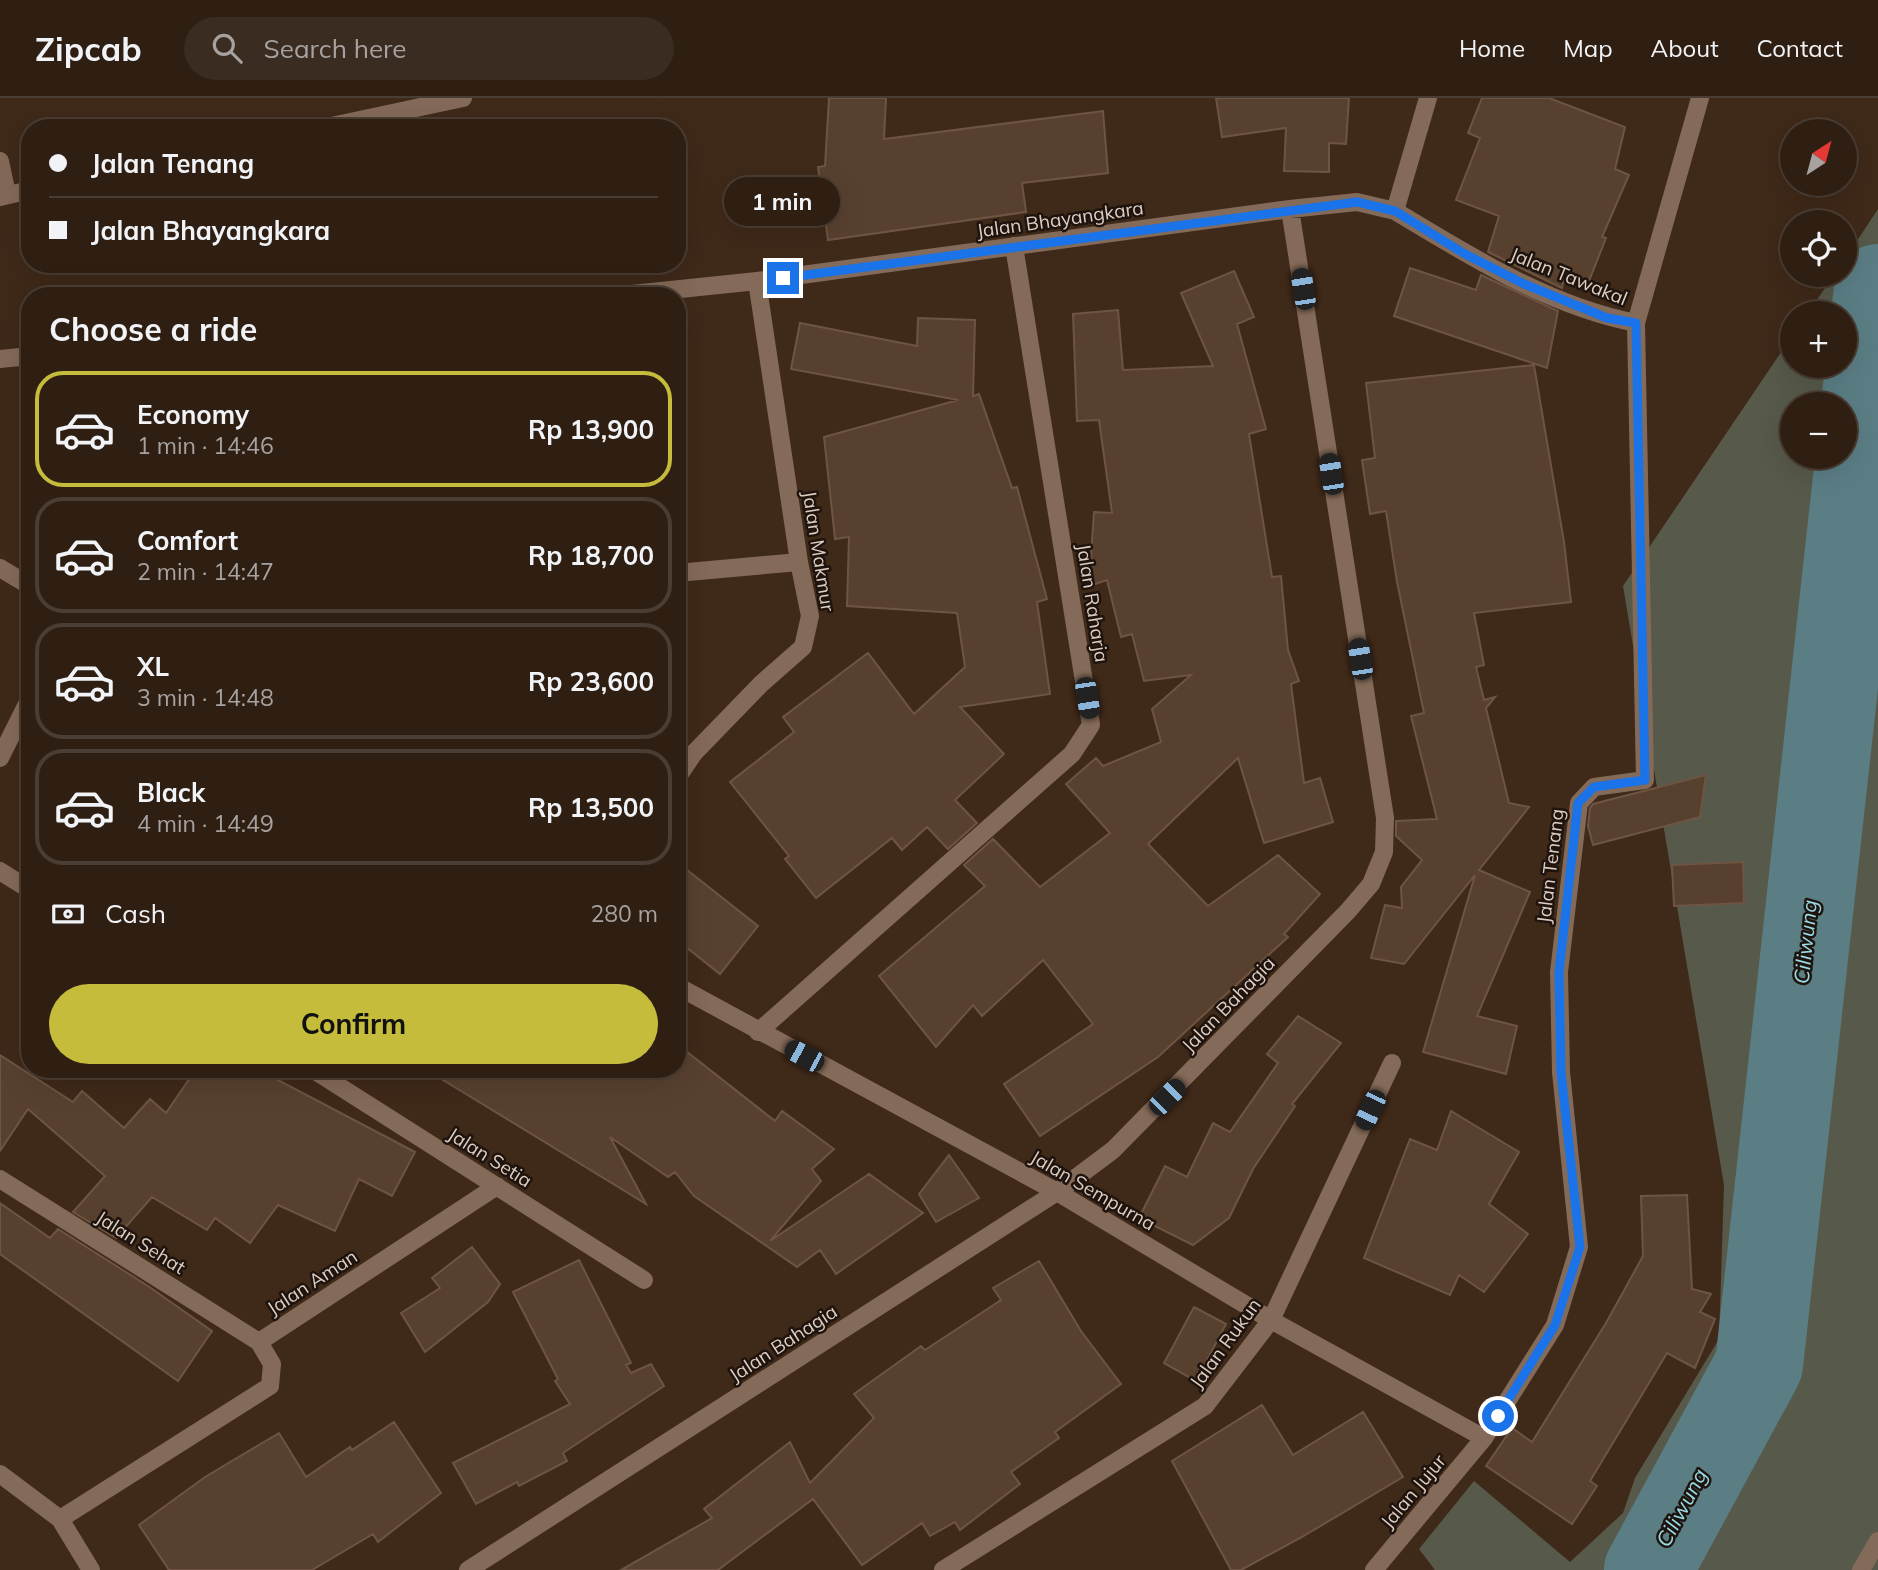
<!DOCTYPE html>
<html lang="en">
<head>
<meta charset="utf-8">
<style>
  body { margin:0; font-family:Mulish,sans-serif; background:#3b2c21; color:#f1f3f6; height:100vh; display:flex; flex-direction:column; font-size:26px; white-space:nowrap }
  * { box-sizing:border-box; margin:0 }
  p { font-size:23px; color:#a7a2a0 }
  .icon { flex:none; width:38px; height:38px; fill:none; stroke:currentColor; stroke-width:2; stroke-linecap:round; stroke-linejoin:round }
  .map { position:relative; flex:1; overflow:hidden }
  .sheet { position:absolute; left:21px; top:189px; width:665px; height:791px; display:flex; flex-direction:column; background:#2f1f13; border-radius:28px; box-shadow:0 7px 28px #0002,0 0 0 2px #4a3d33 }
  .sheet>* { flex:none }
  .guide { position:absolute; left:21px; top:21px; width:665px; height:154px; border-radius:28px; box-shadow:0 7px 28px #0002,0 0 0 2px #4a3d33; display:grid; align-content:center; height:154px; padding:0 28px; background:#2f1f13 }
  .needle { width:46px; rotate:36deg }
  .tools { position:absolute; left:1780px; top:21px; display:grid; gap:14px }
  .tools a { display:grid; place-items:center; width:77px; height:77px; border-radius:50%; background:#2f1f13; box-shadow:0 7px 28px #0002,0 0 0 2px #4a3d33; font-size:35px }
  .end { position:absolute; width:32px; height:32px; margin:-16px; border:9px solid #1a73e8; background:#fff; box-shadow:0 0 0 4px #fff }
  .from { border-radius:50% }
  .bubble { position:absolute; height:49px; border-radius:24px; background:#2f1f13; box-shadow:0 7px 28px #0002,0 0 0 2px #4a3d33; font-size:23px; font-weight:700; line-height:49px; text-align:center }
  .car { position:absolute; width:21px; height:42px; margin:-21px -10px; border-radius:9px; box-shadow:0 0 5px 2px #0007; background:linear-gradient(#222 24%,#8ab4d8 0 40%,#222 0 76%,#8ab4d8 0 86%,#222 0) }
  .guide b { display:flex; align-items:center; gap:24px; height:66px; font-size:26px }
  .guide b+b { border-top:2px solid #4a3d33 }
  .guide i { width:18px; height:18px; background:#f1f3f6 }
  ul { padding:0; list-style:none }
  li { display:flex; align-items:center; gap:21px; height:116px; margin:0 14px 10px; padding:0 14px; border:4px solid #4a3d33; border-radius:28px }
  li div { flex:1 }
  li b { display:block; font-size:26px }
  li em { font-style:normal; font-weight:700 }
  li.active { border-color:#c6bc3c }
  li>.icon { width:63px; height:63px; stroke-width:1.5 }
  h2 { padding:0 28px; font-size:32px; line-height:84px }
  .pay { display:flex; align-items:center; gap:18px; height:77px; padding:0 28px; font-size:26px }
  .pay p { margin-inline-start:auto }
  .cta { display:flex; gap:14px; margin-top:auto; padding:14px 28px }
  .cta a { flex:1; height:80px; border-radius:42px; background:#c6bc3c; color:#111; font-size:28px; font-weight:700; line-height:80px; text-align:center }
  header { display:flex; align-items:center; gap:42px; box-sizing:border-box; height:98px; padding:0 35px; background:#2f1f13; border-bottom:2px solid #4a3d33 }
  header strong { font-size:33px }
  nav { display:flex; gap:38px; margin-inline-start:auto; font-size:24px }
  .search { width:490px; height:63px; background:#3b2c21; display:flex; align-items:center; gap:18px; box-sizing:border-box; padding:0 24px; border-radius:38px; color:#a7a2a0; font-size:26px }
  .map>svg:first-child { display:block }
</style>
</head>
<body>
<header>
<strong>Zipcab</strong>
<div class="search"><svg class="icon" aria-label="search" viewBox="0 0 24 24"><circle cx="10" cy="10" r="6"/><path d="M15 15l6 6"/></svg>Search here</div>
<nav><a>Home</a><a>Map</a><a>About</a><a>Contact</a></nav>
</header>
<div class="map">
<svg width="1878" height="1472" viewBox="0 0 1878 1472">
  <rect width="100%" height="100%" fill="#3f2919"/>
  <path fill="#575a4a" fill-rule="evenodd" d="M 1878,111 L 1878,1472 L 1435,1472 L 1419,1451 L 1474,1383 L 1570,1464 L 1623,1415 L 1635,1380 L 1719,1241 L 1724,1087 L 1623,488 L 1792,238 L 1792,268 L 1844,268 L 1844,215 L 1808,215 L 1834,177 L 1844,177 L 1845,161 ZM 1792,306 L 1844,306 L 1844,359 L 1792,359 Z"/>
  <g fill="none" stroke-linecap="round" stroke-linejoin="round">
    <path stroke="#5b7e85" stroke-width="88" d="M 1648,1472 L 1759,1267 L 1878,190"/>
  </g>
  <path fill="#58402f" stroke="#6d5443" stroke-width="2" d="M 829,0 L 886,0 L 884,41 L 1103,13 L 1108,75 L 1022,85 L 1026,114 L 828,142 L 818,69 L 825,68 Z
    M 1216,0 L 1349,0 L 1346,46 L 1329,45 L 1329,74 L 1284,73 L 1286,30 L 1222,39 Z
    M 1482,0 L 1549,0 L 1625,29 L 1615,71 L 1629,77 L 1602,139 L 1606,140 L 1587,188 L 1564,179 L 1562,190 L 1488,154 L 1499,118 L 1456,102 L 1480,40 L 1468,35 Z
    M 1410,170 L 1476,192 L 1481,177 L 1558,213 L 1547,270 L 1394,218 Z
    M 1234,173 L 1254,219 L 1237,226 L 1266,331 L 1249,336 L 1272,479 L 1281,478 L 1288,552 L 1299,583 L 1291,586 L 1304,685 L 1320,680 L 1333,724 L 1264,745 L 1238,660 L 1148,746 L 1208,808 L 1278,757 L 1320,796 L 1284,836 L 1288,839 L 1158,959 L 1040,1038 L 1004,986 L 1093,926 L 1043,862 L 982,918 L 973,907 L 936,949 L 879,878 L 985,788 L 964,767 L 993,741 L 1040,789 L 1110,735 L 1066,686 L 1096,660 L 1103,668 L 1161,644 L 1152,611 L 1191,577 L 1144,583 L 1132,536 L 1121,539 L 1107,482 L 1089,488 L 1094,414 L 1112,415 L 1099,322 L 1077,323 L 1073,216 L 1118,212 L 1123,272 L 1213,268 L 1181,195 Z
    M 918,220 L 975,222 L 973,298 L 979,296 L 1012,390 L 1017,389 L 1047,501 L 1037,504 L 1050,596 L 960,609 L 1004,656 L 955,702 L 977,725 L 948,751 L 927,729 L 902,752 L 892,740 L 816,800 L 785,761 L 789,758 L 730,684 L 794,634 L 783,619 L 868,555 L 914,616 L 965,569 L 957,515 L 847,508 L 849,439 L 835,441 L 824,339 L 958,302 L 791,271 L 800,225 L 917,248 Z
    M 1534,267 L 1564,444 L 1571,504 L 1474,515 L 1484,567 L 1476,569 L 1484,602 L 1495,599 L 1486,610 L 1509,705 L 1529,709 L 1479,772 L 1530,794 L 1477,918 L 1517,928 L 1506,976 L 1423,954 L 1475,777 L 1404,866 L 1371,860 L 1385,807 L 1402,810 L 1401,789 L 1422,762 L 1396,738 L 1396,723 L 1437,721 L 1411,618 L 1424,615 L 1397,484 L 1386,413 L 1370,416 L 1362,362 L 1375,360 L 1366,285 Z
    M 1706,677 L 1700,719 L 1593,747 L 1588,728 L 1590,710 L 1593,706 Z
    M 677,764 L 758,828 L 720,876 L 677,842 Z
    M 1743,764 L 1744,805 L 1674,808 L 1672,767 Z
    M 1298,918 L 1341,945 L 1292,1006 L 1295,1008 L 1253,1071 L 1229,1120 L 1193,1147 L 1139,1120 L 1165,1068 L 1187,1079 L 1213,1025 L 1230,1034 L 1278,965 L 1267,956 Z
    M 677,946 L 775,1023 L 782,1013 L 834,1051 L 812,1071 L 821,1083 L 770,1143 L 869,1076 L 923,1115 L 836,1176 L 820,1152 L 797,1169 L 694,1098 L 675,1074 L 668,1079 L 610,1039 L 646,1106 L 425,971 L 677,971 Z
    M 0,957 L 73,1004 L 82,993 L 124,1030 L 150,1001 L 166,1015 L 196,971 L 257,971 L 415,1054 L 392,1098 L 359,1081 L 335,1133 L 278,1107 L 250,1145 L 215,1120 L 207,1132 L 152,1099 L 116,1140 L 73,1114 L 105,1078 L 28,1011 L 0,1053 Z
    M 1451,1013 L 1519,1054 L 1489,1106 L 1528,1136 L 1484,1194 L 1459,1177 L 1450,1197 L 1364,1160 L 1410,1041 L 1437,1052 Z
    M 949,1057 L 979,1100 L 936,1124 L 919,1096 Z
    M 1687,1097 L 1692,1191 L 1711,1196 L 1700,1214 L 1715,1221 L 1695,1270 L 1667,1255 L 1590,1383 L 1597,1388 L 1572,1426 L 1486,1368 L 1512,1330 L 1532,1344 L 1606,1225 L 1643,1158 L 1641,1098 Z
    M 0,1105 L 50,1140 L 58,1131 L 148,1188 L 212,1233 L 178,1283 L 0,1156 Z
    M 472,1149 L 500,1186 L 488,1204 L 425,1254 L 401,1215 L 440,1190 L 432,1180 Z
    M 579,1162 L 631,1265 L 626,1267 L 631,1275 L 651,1266 L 664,1288 L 563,1355 L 567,1363 L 519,1388 L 517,1384 L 476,1406 L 453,1365 L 570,1306 L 555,1283 L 558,1281 L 513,1194 Z
    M 1039,1163 L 1081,1233 L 1121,1286 L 1055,1334 L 1059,1340 L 1011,1374 L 1020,1386 L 960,1432 L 955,1424 L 930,1438 L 922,1425 L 862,1467 L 813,1401 L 718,1472 L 621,1472 L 712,1420 L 704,1411 L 790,1344 L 810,1385 L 874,1320 L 854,1296 L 921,1248 L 925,1252 L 1001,1202 L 993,1190 Z
    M 1194,1209 L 1226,1226 L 1196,1283 L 1164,1265 Z
    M 1262,1307 L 1293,1357 L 1363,1314 L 1403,1379 L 1302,1439 L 1241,1472 L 1231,1472 L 1172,1363 Z
    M 394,1324 L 441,1395 L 378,1444 L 373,1436 L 312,1472 L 169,1472 L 139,1427 L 205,1379 L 279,1335 L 306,1379 L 350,1349 L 352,1352 Z"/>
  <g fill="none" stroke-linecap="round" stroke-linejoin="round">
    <path stroke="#846a58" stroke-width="18" d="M 1861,1472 L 1878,1443"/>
    <path stroke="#846a58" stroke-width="18" d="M 322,30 L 463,0
      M 0,63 L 7,96
      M 0,99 L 30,92
      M 1395,113 C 1470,158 1548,208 1636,225 L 1700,0
      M 613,198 L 757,183 L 1290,111 L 1357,104 L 1395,113 L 1428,0
      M 0,261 L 30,258
      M 0,470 L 30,488
      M 677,475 L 799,464
      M 0,660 L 30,600
      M 677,680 L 694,655 L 761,586 L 803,549 L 810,518 L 799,464 L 757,183
      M 0,773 L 30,792
      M 677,888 L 1057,1094 L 1271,1222 L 1484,1340
      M 758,934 L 1072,656 L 1091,627 L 1014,148
      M 312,971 L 644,1182
      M 0,1081 L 259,1244
      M 0,1376 L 60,1421 L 91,1472
      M 60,1421 L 270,1288 L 272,1266 L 259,1244 L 497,1088
      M 468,1472 L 1057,1094 L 1113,1052 L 1348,813 L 1371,786 L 1384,754 L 1385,720 L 1290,111
      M 943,1472 L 1205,1308 L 1271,1222 L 1392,965
      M 1374,1472 L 1484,1340 L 1555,1227 L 1579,1149 L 1561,974 L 1559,874 L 1579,705 L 1594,689 L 1645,682 L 1636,225"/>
  </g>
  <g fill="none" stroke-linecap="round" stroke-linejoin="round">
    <path stroke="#1a73e8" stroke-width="9" d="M 783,180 L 1357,104 L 1395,113 L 1465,156 L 1524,186 L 1607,220 L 1636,225 L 1645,682 L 1594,689 L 1578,705 L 1559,874 L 1561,974 L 1580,1149 L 1555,1227 L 1498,1318"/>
  </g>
  <g text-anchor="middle" stroke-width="5" stroke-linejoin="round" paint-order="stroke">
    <g font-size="19" fill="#ddcec4" stroke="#1f140d">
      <text transform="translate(1060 121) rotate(-8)" y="7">Jalan Bhayangkara</text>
      <text transform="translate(1569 178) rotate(22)" y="7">Jalan Tawakal</text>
      <text transform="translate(819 453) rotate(81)" y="7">Jalan Makmur</text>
      <text transform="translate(1093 505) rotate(81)" y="7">Jalan Raharja</text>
      <text transform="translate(1550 768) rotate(-83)" y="7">Jalan Tenang</text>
      <text transform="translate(1228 906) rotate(-46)" y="7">Jalan Bahagia</text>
      <text transform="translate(490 1059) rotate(32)" y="7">Jalan Setia</text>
      <text transform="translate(1093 1092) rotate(30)" y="7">Jalan Sempurna</text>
      <text transform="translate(141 1144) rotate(32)" y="7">Jalan Sehat</text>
      <text transform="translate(312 1184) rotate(-33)" y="7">Jalan Aman</text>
      <text transform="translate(783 1245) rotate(-33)" y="7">Jalan Bahagia</text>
      <text transform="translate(1225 1245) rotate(-54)" y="7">Jalan Rukun</text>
      <text transform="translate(1413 1393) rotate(-50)" y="7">Jalan Jujur</text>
    </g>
    <g font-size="21" font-style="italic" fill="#97dbe8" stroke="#1f140d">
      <text transform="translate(1806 844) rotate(-84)" y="7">Ciliwung</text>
      <text transform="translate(1682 1410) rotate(-62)" y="7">Ciliwung</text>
    </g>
  </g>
</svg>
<div class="tools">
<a><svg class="needle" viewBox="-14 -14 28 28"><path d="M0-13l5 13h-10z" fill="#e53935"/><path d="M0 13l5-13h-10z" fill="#a7a2a0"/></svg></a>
<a><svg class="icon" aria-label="locate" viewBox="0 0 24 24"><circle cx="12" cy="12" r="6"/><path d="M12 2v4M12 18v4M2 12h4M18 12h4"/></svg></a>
<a>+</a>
<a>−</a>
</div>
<i class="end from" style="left:1498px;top:1318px"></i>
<i class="end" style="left:783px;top:180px"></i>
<div class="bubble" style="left:724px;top:79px;width:116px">1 min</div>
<i class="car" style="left:1303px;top:191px;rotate:351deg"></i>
<i class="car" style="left:1331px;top:376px;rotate:351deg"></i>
<i class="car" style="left:1360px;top:561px;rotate:351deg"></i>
<i class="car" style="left:1087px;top:600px;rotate:171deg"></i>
<i class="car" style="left:804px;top:958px;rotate:298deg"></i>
<i class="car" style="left:1167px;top:999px;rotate:45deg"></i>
<i class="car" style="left:1370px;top:1012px;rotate:205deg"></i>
<div class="guide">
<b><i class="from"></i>Jalan Tenang</b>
<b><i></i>Jalan Bhayangkara</b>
</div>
<section class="sheet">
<h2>Choose a ride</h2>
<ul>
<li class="active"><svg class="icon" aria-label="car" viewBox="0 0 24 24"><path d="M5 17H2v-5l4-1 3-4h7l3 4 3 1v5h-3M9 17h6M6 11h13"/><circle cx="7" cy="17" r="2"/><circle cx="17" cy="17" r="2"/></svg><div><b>Economy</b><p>1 min · 14:46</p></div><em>Rp 13,900</em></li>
<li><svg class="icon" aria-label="car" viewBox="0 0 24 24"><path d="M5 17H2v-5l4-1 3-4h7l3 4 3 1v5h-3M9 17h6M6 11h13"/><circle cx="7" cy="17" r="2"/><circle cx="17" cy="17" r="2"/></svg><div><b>Comfort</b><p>2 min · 14:47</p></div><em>Rp 18,700</em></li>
<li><svg class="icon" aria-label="car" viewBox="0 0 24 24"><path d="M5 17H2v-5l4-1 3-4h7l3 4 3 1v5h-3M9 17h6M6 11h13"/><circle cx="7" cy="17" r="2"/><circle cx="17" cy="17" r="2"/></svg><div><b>XL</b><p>3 min · 14:48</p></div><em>Rp 23,600</em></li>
<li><svg class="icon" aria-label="car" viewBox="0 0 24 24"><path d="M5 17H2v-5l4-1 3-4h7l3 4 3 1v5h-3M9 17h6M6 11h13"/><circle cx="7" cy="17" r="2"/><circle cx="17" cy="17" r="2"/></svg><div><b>Black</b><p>4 min · 14:49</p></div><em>Rp 13,500</em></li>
</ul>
<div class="pay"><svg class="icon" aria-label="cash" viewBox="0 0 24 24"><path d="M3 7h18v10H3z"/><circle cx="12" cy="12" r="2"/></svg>Cash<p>280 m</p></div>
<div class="cta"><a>Confirm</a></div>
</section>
</div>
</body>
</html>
